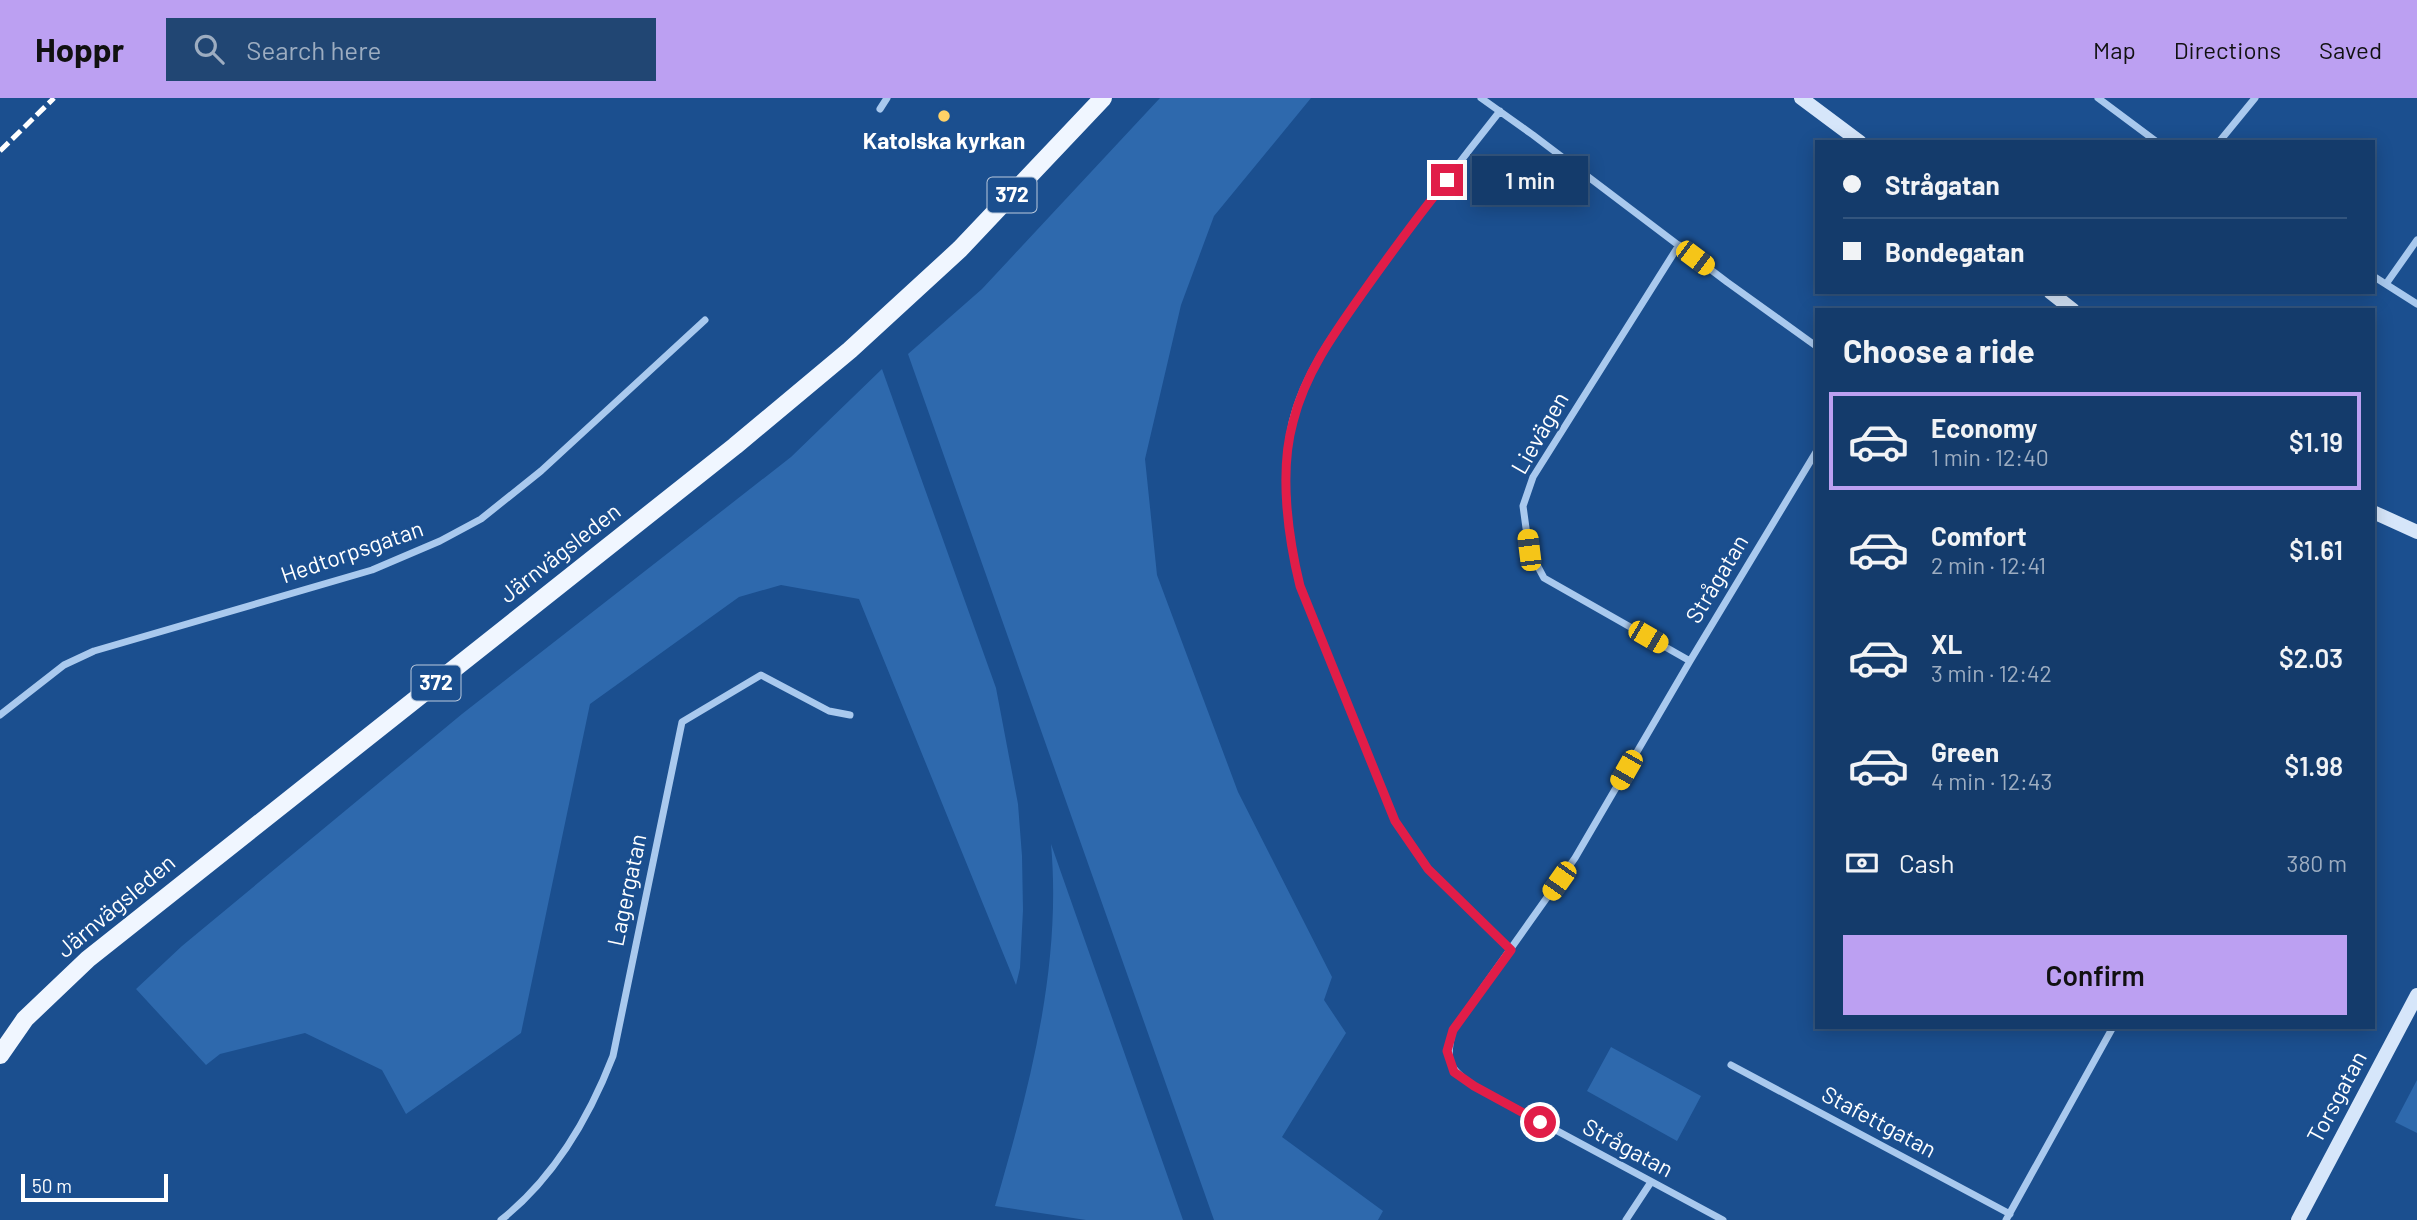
<!DOCTYPE html>
<html lang="en">
<head>
<meta charset="utf-8">
<style>
  body { margin:0; font-family:Barlow,sans-serif; background:#214673; color:#f1f3f6; height:100vh; display:flex; flex-direction:column; font-size:26px; white-space:nowrap }
  * { box-sizing:border-box; margin:0 }
  p { font-size:23px; color:#9dadc1 }
  .icon { flex:none; width:38px; height:38px; fill:none; stroke:currentColor; stroke-width:2; stroke-linecap:round; stroke-linejoin:round }
  .map { position:relative; flex:1; overflow:hidden }
  .sheet { position:absolute; left:1815px; top:210px; width:560px; height:721px; display:flex; flex-direction:column; background:#143b6b; border-radius:0px; box-shadow:0 4px 18px #0003,0 0 0 2px #33557e }
  .sheet>* { flex:none }
  .banner { position:absolute; left:1815px; top:42px; width:560px; height:154px; border-radius:0px; box-shadow:0 4px 18px #0003,0 0 0 2px #33557e; display:grid; align-content:center; height:154px; padding:0 28px; background:#143b6b }
  .scale { position:absolute; left:21px; bottom:18px; width:147px; box-sizing:border-box; padding-left:7px; border:4px solid #fff; border-top:0; font-size:19px; line-height:24px; white-space:nowrap; color:#fff; -webkit-text-stroke:5px #1b4f8f; paint-order:stroke }
  .end { position:absolute; width:32px; height:32px; margin:-16px; border:9px solid #e11d48; background:#fff; box-shadow:0 0 0 4px #fff }
  .from { border-radius:50% }
  .bubble { position:absolute; height:49px; border-radius:0px; background:#143b6b; box-shadow:0 4px 18px #0003,0 0 0 2px #33557e; font-size:23px; font-weight:600; line-height:49px; text-align:center }
  .car { position:absolute; width:21px; height:42px; margin:-21px -10px; border-radius:9px; box-shadow:0 0 5px 2px #0007; background:linear-gradient(#f5c518 24%,#345 0 40%,#f5c518 0 76%,#345 0 86%,#f5c518 0) }
  .banner b { display:flex; align-items:center; gap:24px; height:66px; font-size:26px }
  .banner b+b { border-top:2px solid #33557e }
  .banner i { width:18px; height:18px; background:#f1f3f6 }
  ul { padding:0; list-style:none }
  li { display:flex; align-items:center; gap:21px; height:98px; margin:0 14px 10px; padding:0 14px; border:4px solid transparent; border-radius:0px }
  li div { flex:1 }
  li b { display:block; font-size:26px }
  li em { font-style:normal; font-weight:600 }
  li.on { border-color:#bca0f2 }
  li>.icon { width:63px; height:63px; stroke-width:1.5 }
  h2 { padding:0 28px; font-size:32px; line-height:84px }
  .pay { display:flex; align-items:center; gap:18px; height:77px; padding:0 28px; font-size:26px }
  .pay p { margin-inline-start:auto }
  .primary-button { display:flex; gap:14px; margin-top:auto; padding:14px 28px }
  .primary-button a { flex:1; height:80px; border-radius:0px; background:#bca0f2; color:#111; font-size:28px; font-weight:600; line-height:80px; text-align:center }
  header { display:flex; align-items:center; gap:42px; box-sizing:border-box; height:98px; padding:0 35px; background:#bca0f2; color:#111 }
  header strong { font-size:33px }
  nav { display:flex; gap:38px; margin-inline-start:auto; font-size:24px }
  .search { width:490px; height:63px; background:#214673; display:flex; align-items:center; gap:18px; box-sizing:border-box; padding:0 24px; border-radius:0px; color:#9dadc1; font-size:26px }
  .map>svg:first-child { display:block }
</style>
</head>
<body>
<header>
<strong>Hoppr</strong>
<div class="search"><svg class="icon" aria-label="search" viewBox="0 0 24 24"><circle cx="10" cy="10" r="6"/><path d="M15 15l6 6"/></svg>Search here</div>
<nav><a>Map</a><a>Directions</a><a>Saved</a></nav>
</header>
<div class="map">
<svg width="2417" height="1122" viewBox="0 0 2417 1122">
  <rect width="100%" height="100%" fill="#1b4f8f"/>
  <path fill="#2e69ad" d="M 1160,0 L 1311,0 L 1214,118 L 1181,207 L 1145,361 L 1157,477 L 1238,694 L 1332,879 L 1324,902 L 1346,935 L 1282,1039 L 1383,1113 L 1378,1122 L 1214,1122 L 908,256 L 982,191 Z
    M 882,271 L 996,590 L 1018,706 L 1022,758 L 1023,812 L 1020,870 L 1016,887 L 859,501 L 781,487 L 739,499 L 590,606 L 521,935 L 406,1016 L 382,972 L 305,935 L 220,956 L 206,967 L 136,891 L 182,848 L 462,616 L 791,359 Z
    M 1051,746 L 1183,1122 L 1086,1122 L 995,1108 C 1029,991 1062,869 1051,746 Z
    M 1611,949 L 1701,998 L 1677,1043 L 1587,993 Z
    M 2417,982 L 2417,1035 L 2395,1024 Z"/>
  <g fill="none" stroke-linecap="round" stroke-linejoin="round">
    <path stroke="#a9c9ee" stroke-width="7" d="M 1481,0 L 1533,37 L 1727,184 L 1816,248
      M 2098,0 L 2157,44
      M 880,11 L 887,0
      M 1500,13 C 1457,67 1415,122 1375,178 C 1343,223 1305,270 1292,325 C 1280,377 1288,437 1300,488 L 1395,723 L 1428,771 L 1511,852
      M 2219,44 L 2255,0
      M 1679,147 L 1533,379 L 1523,408 L 1529,452 L 1544,480 L 1690,563
      M 2373,178 L 2417,206
      M 2386,186 L 2417,142
      M 0,617 L 64,567 L 94,553 L 372,472 L 440,443 L 481,421 L 541,373 L 705,222
      M 1731,967 L 2010,1116
      M 501,1122 C 554,1080 589,1020 613,958 L 682,624 L 761,577 L 829,613 L 850,617
      M 1626,1122 L 1651,1084
      M 1723,1122 L 1474,988 C 1448,970 1445,963 1453,932 L 1575,760 L 1690,563 L 1816,354
      M 2006,1122 L 2113,929"/>
    <path stroke="#d6e6fa" stroke-width="14" d="M 1801,0 L 1860,44
      M 2050,194 L 2073,212
      M 2373,414 L 2417,434
      M 2298,1122 L 2417,897"/>
    <path stroke="#f0f6ff" stroke-width="18" d="M 0,957 L 25,921 L 88,861 L 735,348 L 850,252 L 960,151 L 1103,0"/>
    <path stroke="#fff" stroke-width="5" stroke-dasharray="12 5" stroke-linecap="butt" d="M 0,53 L 54,0"/>
  </g>
  <g fill="none" stroke-linecap="round" stroke-linejoin="round">
    <path stroke="#e11d48" stroke-width="9" d="M 1447,82 C 1418,118 1391,155 1364,193 C 1335,234 1305,275 1293,324 C 1279,374 1288,439 1300,488 L 1395,723 L 1428,771 L 1511,852 L 1453,932 L 1447,953 L 1454,974 L 1474,988 L 1540,1024"/>
  </g>
  <circle fill="#ffd166" stroke="#1b4f8f" stroke-width="2.5" cx="944" cy="18" r="7"/>
  <g text-anchor="middle" stroke-width="5" stroke-linejoin="round" paint-order="stroke">
    <g fill="#1b4f8f" stroke="#bbcadd" stroke-width="2">
      <rect x="987.5" y="79.5" width="49" height="35" rx="5"/>
      <rect x="411.5" y="567.5" width="49" height="35" rx="5"/>
    </g>
    <g font-size="21" font-weight="bold" fill="#fff">
      <text x="1012" y="104">372</text>
      <text x="436" y="592">372</text>
    </g>
    <g font-size="23" font-weight="bold" fill="#fff" stroke="#1b4f8f">
      <text x="944" y="51">Katolska kyrkan</text>
    </g>
    <g font-size="23" fill="#fff" stroke="#1b4f8f">
      <text transform="translate(1540 335) rotate(-60)" y="8">Lievägen</text>
      <text transform="translate(352 454) rotate(-19)" y="8">Hedtorpsgatan</text>
      <text transform="translate(560 455) rotate(-38)" y="8">Järnvägsleden</text>
      <text transform="translate(1717 481) rotate(-59)" y="8">Strågatan</text>
      <text transform="translate(627 792) rotate(-78)" y="8">Lagergatan</text>
      <text transform="translate(116 808) rotate(-40)" y="8">Järnvägsleden</text>
      <text transform="translate(2337 999) rotate(-62)" y="8">Torsgatan</text>
      <text transform="translate(1879 1024) rotate(28)" y="8">Stafettgatan</text>
      <text transform="translate(1628 1050) rotate(28)" y="8">Strågatan</text>
    </g>
  </g>
</svg>
<div class="scale">50 m</div>
<i class="end from" style="left:1540px;top:1024px"></i>
<i class="end" style="left:1447px;top:82px"></i>
<div class="bubble" style="left:1472px;top:58px;width:116px">1 min</div>
<i class="car" style="left:1695px;top:160px;rotate:127deg"></i>
<i class="car" style="left:1529px;top:452px;rotate:353deg"></i>
<i class="car" style="left:1648px;top:539px;rotate:120deg"></i>
<i class="car" style="left:1626px;top:672px;rotate:210deg"></i>
<i class="car" style="left:1559px;top:783px;rotate:215deg"></i>
<div class="banner">
<b><i class="from"></i>Strågatan</b>
<b><i></i>Bondegatan</b>
</div>
<section class="sheet">
<h2>Choose a ride</h2>
<ul>
<li class="on"><svg class="icon" aria-label="car" viewBox="0 0 24 24"><path d="M5 17H2v-5l4-1 3-4h7l3 4 3 1v5h-3M9 17h6M6 11h13"/><circle cx="7" cy="17" r="2"/><circle cx="17" cy="17" r="2"/></svg><div><b>Economy</b><p>1 min · 12:40</p></div><em>$1.19</em></li>
<li><svg class="icon" aria-label="car" viewBox="0 0 24 24"><path d="M5 17H2v-5l4-1 3-4h7l3 4 3 1v5h-3M9 17h6M6 11h13"/><circle cx="7" cy="17" r="2"/><circle cx="17" cy="17" r="2"/></svg><div><b>Comfort</b><p>2 min · 12:41</p></div><em>$1.61</em></li>
<li><svg class="icon" aria-label="car" viewBox="0 0 24 24"><path d="M5 17H2v-5l4-1 3-4h7l3 4 3 1v5h-3M9 17h6M6 11h13"/><circle cx="7" cy="17" r="2"/><circle cx="17" cy="17" r="2"/></svg><div><b>XL</b><p>3 min · 12:42</p></div><em>$2.03</em></li>
<li><svg class="icon" aria-label="car" viewBox="0 0 24 24"><path d="M5 17H2v-5l4-1 3-4h7l3 4 3 1v5h-3M9 17h6M6 11h13"/><circle cx="7" cy="17" r="2"/><circle cx="17" cy="17" r="2"/></svg><div><b>Green</b><p>4 min · 12:43</p></div><em>$1.98</em></li>
</ul>
<div class="pay"><svg class="icon" aria-label="cash" viewBox="0 0 24 24"><path d="M3 7h18v10H3z"/><circle cx="12" cy="12" r="2"/></svg>Cash<p>380 m</p></div>
<div class="primary-button"><a>Confirm</a></div>
</section>
</div>
</body>
</html>
